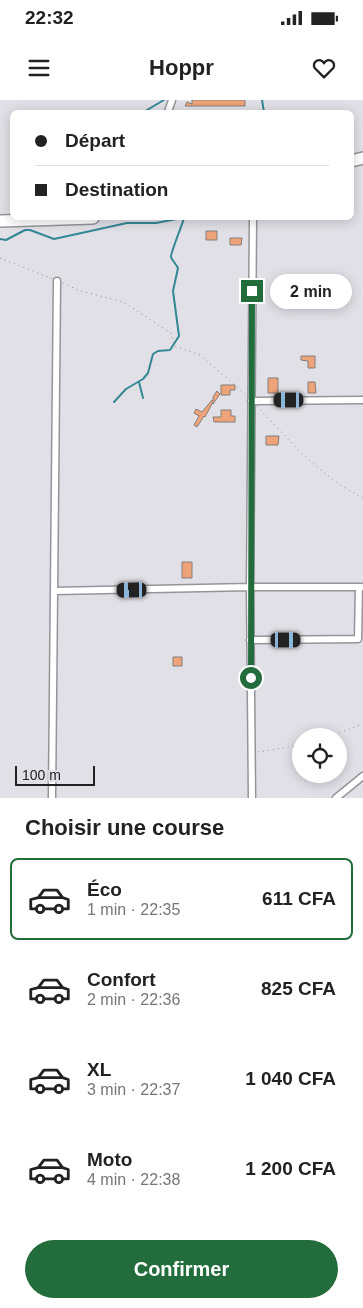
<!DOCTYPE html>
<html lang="fr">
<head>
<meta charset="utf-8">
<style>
  body { margin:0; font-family:Helvetica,sans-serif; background:#f6f6f6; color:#222; height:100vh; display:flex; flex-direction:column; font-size:19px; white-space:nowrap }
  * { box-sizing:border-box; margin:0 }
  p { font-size:16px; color:#767676 }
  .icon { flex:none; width:28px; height:28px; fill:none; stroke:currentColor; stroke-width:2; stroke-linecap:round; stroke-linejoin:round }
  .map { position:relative; height:698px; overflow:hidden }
  .drawer { display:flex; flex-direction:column; background:#fff; flex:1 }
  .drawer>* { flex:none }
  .top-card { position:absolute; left:10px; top:10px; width:344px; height:110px; border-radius:8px; box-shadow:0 2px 12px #0003; display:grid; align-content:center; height:110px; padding:0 25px; background:#fff }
  .tools { position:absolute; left:292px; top:628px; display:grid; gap:10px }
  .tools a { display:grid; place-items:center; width:55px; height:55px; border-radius:50%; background:#fff; box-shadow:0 2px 12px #0003; font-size:25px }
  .scale { position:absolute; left:15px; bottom:12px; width:80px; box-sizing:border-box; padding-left:5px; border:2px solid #202022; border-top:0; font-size:14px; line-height:18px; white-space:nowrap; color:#202022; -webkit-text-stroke:4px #e0e0e6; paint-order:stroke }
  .end { position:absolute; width:22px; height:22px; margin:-11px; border:6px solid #236d3c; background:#fff; box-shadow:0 0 0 2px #fff }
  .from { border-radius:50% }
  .bubble { position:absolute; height:35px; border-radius:18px; background:#fff; box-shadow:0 2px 12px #0003; font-size:16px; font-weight:800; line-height:35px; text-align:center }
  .car { position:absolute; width:15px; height:30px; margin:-15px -8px; border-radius:6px; box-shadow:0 0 4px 1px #0007; background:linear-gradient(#222 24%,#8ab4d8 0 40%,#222 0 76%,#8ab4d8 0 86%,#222 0) }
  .top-card b { display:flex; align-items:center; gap:18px; height:48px; font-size:19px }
  .top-card b+b { border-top:1px solid #e0e0e0 }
  .top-card i { width:12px; height:12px; background:#222 }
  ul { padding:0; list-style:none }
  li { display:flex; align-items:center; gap:15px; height:82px; margin:0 10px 8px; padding:0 15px; border:2px solid transparent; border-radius:8px }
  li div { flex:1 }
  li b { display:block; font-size:19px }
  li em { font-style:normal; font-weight:800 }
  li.selected { border-color:#236d3c }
  li>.icon { width:45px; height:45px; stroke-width:1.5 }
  h2 { padding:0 25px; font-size:22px; line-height:60px }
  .cta { display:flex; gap:10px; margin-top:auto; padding:10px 25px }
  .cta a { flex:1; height:58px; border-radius:30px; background:#236d3c; color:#fff; font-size:20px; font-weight:800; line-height:58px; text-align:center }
  .status { display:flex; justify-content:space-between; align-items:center; height:35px; padding:0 25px; background:#fff; direction:ltr }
  .status svg { height:14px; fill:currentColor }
  header { display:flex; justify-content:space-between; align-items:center; height:65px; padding:0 25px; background:#fff; font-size:22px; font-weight:800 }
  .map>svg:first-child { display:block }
</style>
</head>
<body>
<div class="status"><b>22:32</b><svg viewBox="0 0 49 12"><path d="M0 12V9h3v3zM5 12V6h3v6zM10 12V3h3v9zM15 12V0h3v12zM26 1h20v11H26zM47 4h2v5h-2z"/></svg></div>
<header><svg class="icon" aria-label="menu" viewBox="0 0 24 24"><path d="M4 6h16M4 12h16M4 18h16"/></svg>Hoppr<svg class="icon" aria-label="heart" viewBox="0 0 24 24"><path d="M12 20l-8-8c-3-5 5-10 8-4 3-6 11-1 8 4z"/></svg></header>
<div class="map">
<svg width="363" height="698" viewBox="0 0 363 698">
  <rect width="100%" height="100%" fill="#e0e0e6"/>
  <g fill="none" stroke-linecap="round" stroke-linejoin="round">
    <path stroke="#348896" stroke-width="2" d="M 262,0 L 264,12
      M 145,12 L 147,10 L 164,0
      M 0,139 L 6,140 L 25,130 L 30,130 L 54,139 L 127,123 L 156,123 L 182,118
      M 139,282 L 143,298
      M 114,302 L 126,289 L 143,279 L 148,273 L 153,254 L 158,251 L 170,250 L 179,236 L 173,191 L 178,168 C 176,164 172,160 171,157 C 170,154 183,123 184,118"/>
  </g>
  <path fill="#eea378" stroke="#847f7c" d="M 192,0 L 245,0 L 245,6 L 185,6 L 187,2 L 192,4 Z
    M 206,131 L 217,131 L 217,140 L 206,140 Z
    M 230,138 L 242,138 L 241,145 L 230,145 Z
    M 301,256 L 315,256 L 315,268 L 308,268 L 308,261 L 301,260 Z
    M 268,278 L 278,278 L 278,293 L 268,293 Z
    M 308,282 L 315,282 L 316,293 L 308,293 Z
    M 221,285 L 235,285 L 235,290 L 230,290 L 230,295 L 221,295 Z
    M 217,291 L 220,294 L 213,304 L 213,302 L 205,317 L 204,316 L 197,327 L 194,325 L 199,316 L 194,313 L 196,309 L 202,312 L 212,300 L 213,301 L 213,297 Z
    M 221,310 L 231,310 L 231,316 L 235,316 L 235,322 L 214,322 L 213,317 L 221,317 Z
    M 266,336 L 279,336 L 278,345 L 266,345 Z
    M 182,462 L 192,462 L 192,478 L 182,478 Z
    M 173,557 L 182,557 L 182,566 L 173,566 Z"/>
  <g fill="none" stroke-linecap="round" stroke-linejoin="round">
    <g stroke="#94959a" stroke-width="9">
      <path id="street" d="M 168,12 L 172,0
        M 251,301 L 363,300
        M 54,491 L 250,487 L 363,487
        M 250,540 L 358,539 L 359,487
        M 52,698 L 57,181
        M 252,698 L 250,487 L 253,118
        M 336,698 L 363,676"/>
    </g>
    <g stroke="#94959a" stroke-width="14">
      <path id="highway" d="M 351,61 L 363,58
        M 0,121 L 93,118"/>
    </g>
    <path stroke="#8b8b8f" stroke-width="1" stroke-dasharray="1 4" stroke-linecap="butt" d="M 0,158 L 53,179
      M 63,183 L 78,190 L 123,202 L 171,233 L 174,246 L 200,255 L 245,294
      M 257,306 C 288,340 321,377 363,398
      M 330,636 L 363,624
      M 258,652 L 301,645"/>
    <use href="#street" stroke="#fff" stroke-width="6"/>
    <use href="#highway" stroke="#fff" stroke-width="11"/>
  </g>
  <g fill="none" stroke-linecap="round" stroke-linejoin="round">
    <path stroke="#236d3c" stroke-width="6" d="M 251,578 L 252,191"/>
  </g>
</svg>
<div class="tools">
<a><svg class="icon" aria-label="locate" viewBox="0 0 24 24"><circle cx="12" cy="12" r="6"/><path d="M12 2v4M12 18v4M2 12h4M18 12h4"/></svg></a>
</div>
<div class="scale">100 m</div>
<i class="end from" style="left:251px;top:578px"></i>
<i class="end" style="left:252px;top:191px"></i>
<div class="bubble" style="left:270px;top:174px;width:82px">2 min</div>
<i class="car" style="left:289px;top:300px;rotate:270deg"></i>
<i class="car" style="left:132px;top:490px;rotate:269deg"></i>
<i class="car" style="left:286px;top:540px;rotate:90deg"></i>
<div class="top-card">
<b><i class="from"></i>Départ</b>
<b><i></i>Destination</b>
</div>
</div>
<section class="drawer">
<h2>Choisir une course</h2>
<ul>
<li class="selected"><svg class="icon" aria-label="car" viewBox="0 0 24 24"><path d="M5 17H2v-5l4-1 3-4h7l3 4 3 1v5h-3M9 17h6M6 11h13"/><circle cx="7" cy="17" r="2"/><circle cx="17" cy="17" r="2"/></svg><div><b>Éco</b><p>1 min · 22:35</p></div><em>611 CFA</em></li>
<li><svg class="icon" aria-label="car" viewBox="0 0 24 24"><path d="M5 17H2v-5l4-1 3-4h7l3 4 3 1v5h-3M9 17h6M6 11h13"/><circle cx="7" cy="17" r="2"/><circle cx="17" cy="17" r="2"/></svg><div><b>Confort</b><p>2 min · 22:36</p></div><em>825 CFA</em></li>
<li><svg class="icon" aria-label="car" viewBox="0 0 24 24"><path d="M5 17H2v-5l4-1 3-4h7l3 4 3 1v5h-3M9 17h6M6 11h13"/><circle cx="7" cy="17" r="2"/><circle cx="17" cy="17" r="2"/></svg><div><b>XL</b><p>3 min · 22:37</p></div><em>1 040 CFA</em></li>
<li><svg class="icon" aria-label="car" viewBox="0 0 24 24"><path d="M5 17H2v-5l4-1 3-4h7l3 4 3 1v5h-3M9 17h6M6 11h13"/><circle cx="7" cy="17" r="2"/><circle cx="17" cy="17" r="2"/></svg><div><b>Moto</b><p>4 min · 22:38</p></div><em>1 200 CFA</em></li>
</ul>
<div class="cta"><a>Confirmer</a></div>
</section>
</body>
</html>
